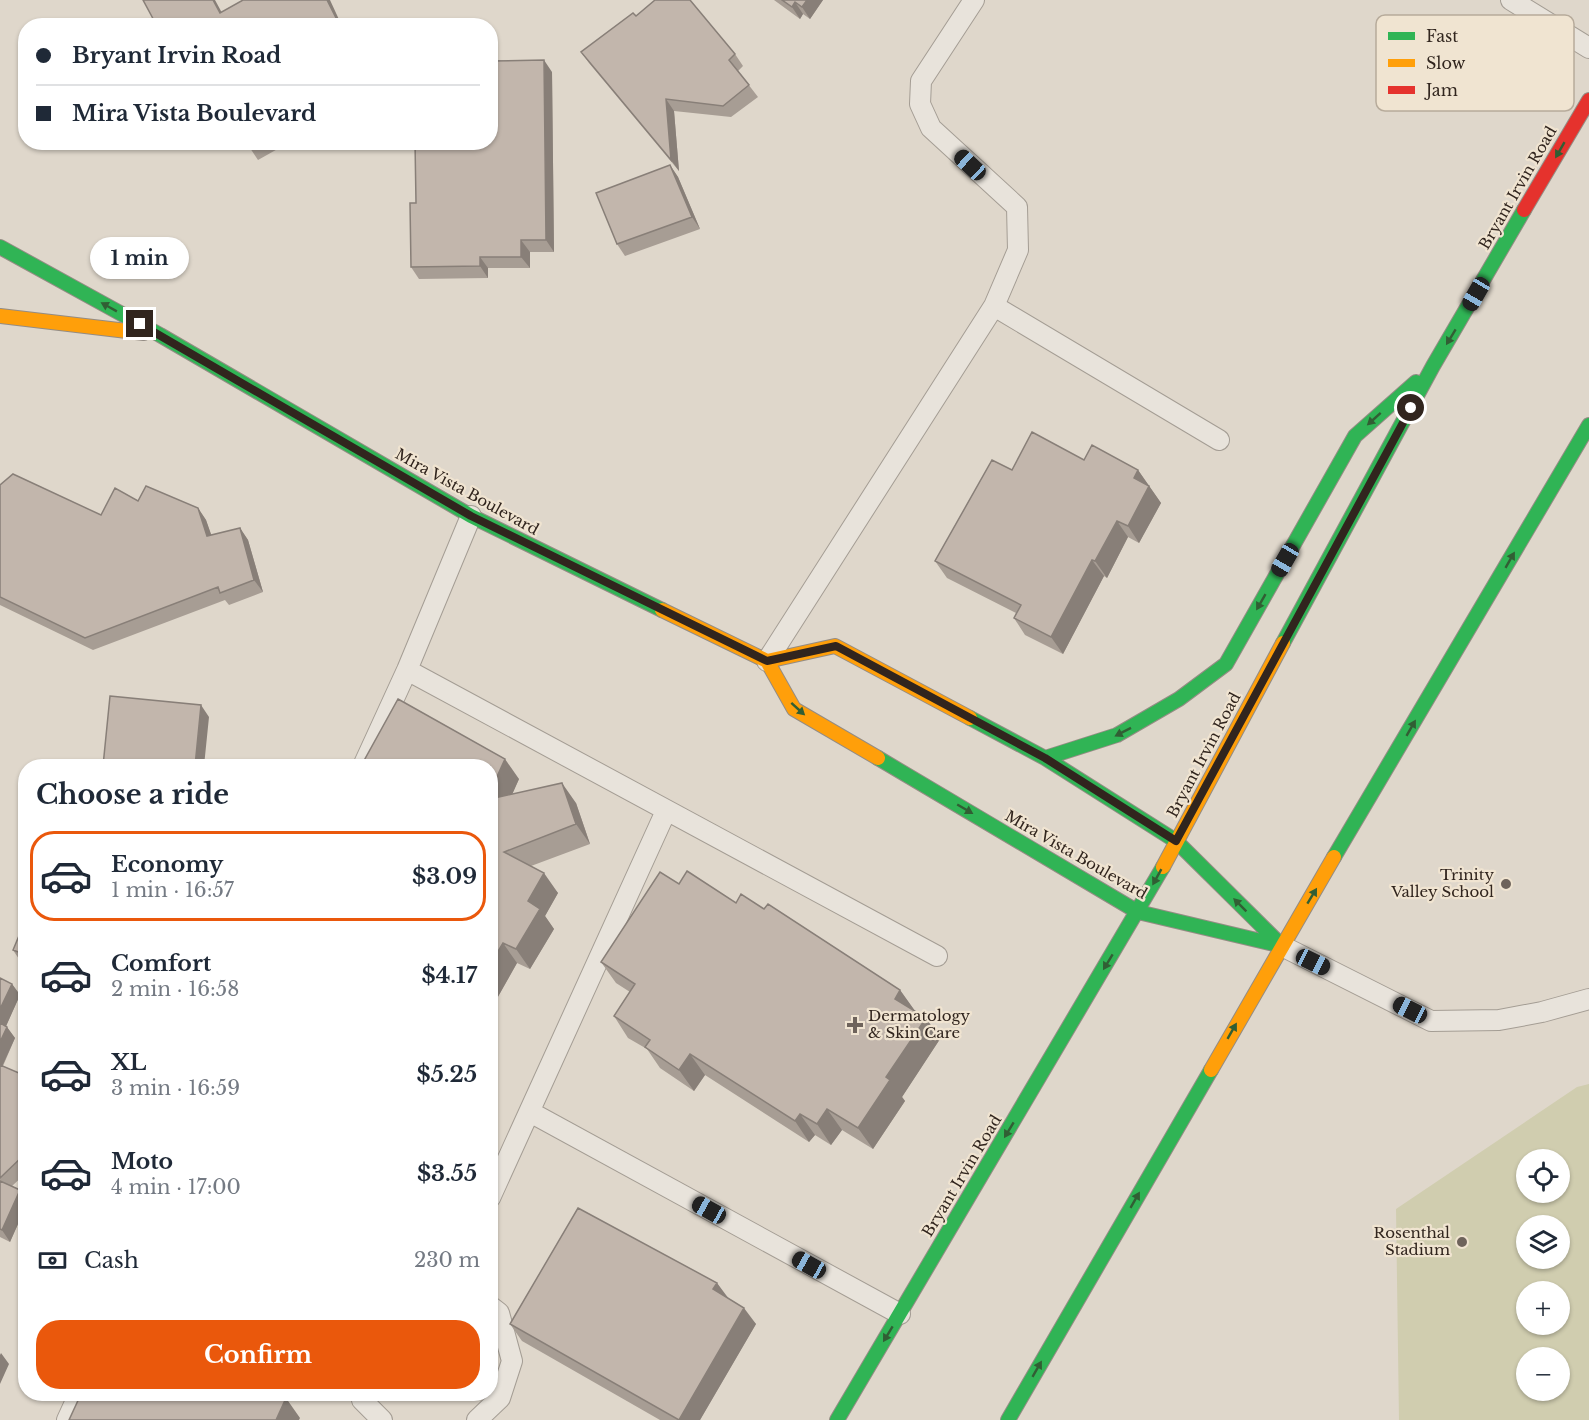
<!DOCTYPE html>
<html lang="en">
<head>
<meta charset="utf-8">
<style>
  body { margin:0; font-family:"Libre Baskerville",serif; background:#f6f6f7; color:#1f2937; height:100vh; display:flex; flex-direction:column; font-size:22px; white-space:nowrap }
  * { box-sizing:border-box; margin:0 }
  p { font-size:20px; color:#747a83 }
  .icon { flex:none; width:33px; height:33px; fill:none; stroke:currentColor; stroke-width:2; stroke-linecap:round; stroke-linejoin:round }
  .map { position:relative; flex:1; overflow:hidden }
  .panel { position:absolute; left:18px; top:759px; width:480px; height:642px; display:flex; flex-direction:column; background:#fff; border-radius:24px; box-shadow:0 2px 4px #0004 }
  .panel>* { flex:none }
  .guide { position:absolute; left:18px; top:18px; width:480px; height:132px; border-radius:24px; box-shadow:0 2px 4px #0004; display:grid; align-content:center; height:132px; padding:0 18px; background:#fff }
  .tools { position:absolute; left:1516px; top:1149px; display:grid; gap:12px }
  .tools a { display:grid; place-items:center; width:54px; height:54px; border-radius:50%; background:#fff; box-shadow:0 2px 4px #0004; font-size:30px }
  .end { position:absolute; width:27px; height:27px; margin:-14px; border:8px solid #31251e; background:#fff; box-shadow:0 0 0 3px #fff }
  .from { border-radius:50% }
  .bubble { position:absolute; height:42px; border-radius:21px; background:#fff; box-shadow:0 2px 4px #0004; font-size:20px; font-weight:700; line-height:42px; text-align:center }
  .car { position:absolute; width:18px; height:36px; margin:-18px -9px; border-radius:8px; box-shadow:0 0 4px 2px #0007; background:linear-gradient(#222 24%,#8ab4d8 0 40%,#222 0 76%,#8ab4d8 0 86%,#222 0) }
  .guide b { display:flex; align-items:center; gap:21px; height:57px; font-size:22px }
  .guide b+b { border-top:2px solid #e0e1e3 }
  .guide i { width:15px; height:15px; background:#1f2937 }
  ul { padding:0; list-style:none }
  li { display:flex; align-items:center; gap:18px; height:90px; margin:0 12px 9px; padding:0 6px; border:3px solid transparent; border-radius:24px }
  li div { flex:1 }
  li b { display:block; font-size:22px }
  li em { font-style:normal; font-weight:700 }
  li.on { border-color:#ea580c }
  li>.icon { width:54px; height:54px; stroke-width:1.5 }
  h2 { padding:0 18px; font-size:27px; line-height:72px }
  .pay { display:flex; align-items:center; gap:15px; height:66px; padding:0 18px; font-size:22px }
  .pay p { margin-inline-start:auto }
  .cta { display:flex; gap:12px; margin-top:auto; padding:12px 18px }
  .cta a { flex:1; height:69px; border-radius:24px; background:#ea580c; color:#fff; font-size:24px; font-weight:700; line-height:69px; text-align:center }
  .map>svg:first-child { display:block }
</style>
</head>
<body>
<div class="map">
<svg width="1589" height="1420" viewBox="0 0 1589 1420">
  <rect width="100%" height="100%" fill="#dfd7cb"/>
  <path fill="#d0cdaf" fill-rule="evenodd" d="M 1589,1084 L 1589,1420 L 1399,1420 L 1396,1209 L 1577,1087 ZM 1527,1160 L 1560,1160 L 1560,1192 L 1527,1192 ZM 1527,1226 L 1560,1226 L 1560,1258 L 1527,1258 ZM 1527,1292 L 1560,1292 L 1560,1324 L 1527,1324 ZM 1527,1358 L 1560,1358 L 1560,1390 L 1527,1390 Z"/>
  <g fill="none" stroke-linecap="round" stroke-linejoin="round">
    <g stroke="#a49d94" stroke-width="22">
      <path id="lane" d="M 974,0 L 921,81 L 920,104 L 931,128 L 1017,207 L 1018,250 L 994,306
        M 1511,0 L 1589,48
        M 767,661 L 994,306 L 1219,440
        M 407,670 L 937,956
        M 363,766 L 407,670 L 471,516
        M 1282,946 L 1431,1021 L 1499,1020 L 1542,1012 L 1589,999
        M 530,1112 L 900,1314
        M 490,1198 L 666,811
        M 361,1394 L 362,1400 L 382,1420
        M 67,1420 L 79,1394
        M 477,1420 L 500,1398 L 512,1361 L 499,1313 L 490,1306"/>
    </g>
    <g stroke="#948c84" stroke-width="16">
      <path id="fast" d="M 0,247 L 160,335 L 471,516 L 662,610
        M 1283,643 L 1433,366 L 1524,210
        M 970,718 L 1045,758 L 1176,841 L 1282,946
        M 878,758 L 1138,912 L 1282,946
        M 1045,758 L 1117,735 L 1179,699 L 1226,664 L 1355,436 L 1416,382
        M 1334,857 L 1589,425
        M 837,1420 L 1163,867
        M 1008,1420 L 1211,1070"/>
    </g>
    <g stroke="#948c84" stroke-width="16">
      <path id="slow" d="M 0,316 L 144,333
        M 662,610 L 767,661 L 794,709 L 878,758
        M 767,661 L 835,646 L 970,718
        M 1163,867 L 1283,643
        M 1211,1070 L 1334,857"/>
    </g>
    <g stroke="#948c84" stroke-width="16">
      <path id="jam" d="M 1524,210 L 1589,100"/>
    </g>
    <use href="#lane" stroke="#e8e3db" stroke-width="20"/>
    <use href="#fast" stroke="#30b455" stroke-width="14"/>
    <use href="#slow" stroke="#ff9f0a" stroke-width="14"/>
    <use href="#jam" stroke="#e5322d" stroke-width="14"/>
  </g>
  <path fill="#a79d94" d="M 774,0 L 823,0 L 810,19 L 803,14 L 800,19 Z
    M 581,52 L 735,54 L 743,66 L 738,71 L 758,97 L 731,117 L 674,111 L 679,171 L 589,63 Z
    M 552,72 L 554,252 L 530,252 L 530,268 L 488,268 L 488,278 L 419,279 L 411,267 L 490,142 Z
    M 246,142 L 290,142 L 258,160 Z
    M 670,165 L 678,177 L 700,229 L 625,256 L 617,244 Z
    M 1084,460 L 1138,470 L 1161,503 L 1139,543 L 1128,537 L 1107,578 L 1104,576 L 1063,654 L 1025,635 L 1014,618 L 1016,613 L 947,578 L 935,561 Z
    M 0,485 L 101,515 L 138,501 L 198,508 L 206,520 L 211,535 L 240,528 L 248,540 L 263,592 L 229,605 L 225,600 L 93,650 L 0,605 Z
    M 490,766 L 519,779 L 512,794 L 576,803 L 590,844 L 531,866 L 558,893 L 545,916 L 554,929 L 530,969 L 517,963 L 495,1002 L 490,1000 Z
    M 679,884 L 736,903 L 764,909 L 900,990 L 915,1011 L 926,1018 L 940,1039 L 902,1097 L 905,1101 L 873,1149 L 842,1130 L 831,1145 L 815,1135 L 809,1142 L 705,1075 L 694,1091 L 660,1068 L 647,1049 L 628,1038 L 614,1016 L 630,992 L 616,983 L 601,962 Z
    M 26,919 L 26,964 L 21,962 L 13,950 Z
    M 0,978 L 12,984 L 20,995 L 6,1026 L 15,1038 L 3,1066 L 26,1076 L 26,1173 L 12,1186 L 20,1190 L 26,1198 L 26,1206 L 10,1242 L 0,1237 Z
    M 717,1283 L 727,1298 L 756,1324 L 700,1420 L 660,1420 L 522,1341 L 510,1324 Z"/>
  <path fill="#887f78" d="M 213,0 L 215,0 L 228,24 L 220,13 Z
    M 327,0 L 330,0 L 342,26 L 340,26 Z
    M 807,0 L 823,0 L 810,19 L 802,7 Z
    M 795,2 L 803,14 L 800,19 L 792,7 Z
    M 544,60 L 552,72 L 554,252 L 546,240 Z
    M 666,99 L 674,111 L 679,171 L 671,160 Z
    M 670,165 L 678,177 L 700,229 L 692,217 Z
    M 521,240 L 530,252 L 530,268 L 521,257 Z
    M 480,257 L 488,268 L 488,278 L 480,266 Z
    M 1138,470 L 1161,503 L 1139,543 L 1128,526 L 1134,478 Z
    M 198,508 L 206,520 L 216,548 L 207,536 Z
    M 1117,521 L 1128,537 L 1107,578 L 1095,561 Z
    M 240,528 L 248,540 L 263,592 L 254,580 Z
    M 1092,560 L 1104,576 L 1063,654 L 1051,637 Z
    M 201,705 L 209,717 L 204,766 L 195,766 Z
    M 505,759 L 519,779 L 501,820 L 490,804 L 490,792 Z
    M 562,783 L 576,803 L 590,844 L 576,824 Z
    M 544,873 L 558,893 L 545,916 L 554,929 L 530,969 L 516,949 L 528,901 Z
    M 503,943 L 517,963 L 495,1002 L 490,996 L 490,965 Z
    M 12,984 L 20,995 L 3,1033 L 0,1028 L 0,1009 Z
    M 900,990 L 915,1011 L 895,999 Z
    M 926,1018 L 940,1039 L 902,1097 L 905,1101 L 873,1149 L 858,1128 L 886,1077 Z
    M 7,1027 L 15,1038 L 0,1071 L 0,1042 Z
    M 690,1054 L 705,1075 L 694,1091 L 679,1070 Z
    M 827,1109 L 842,1130 L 831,1145 L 817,1124 Z
    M 800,1114 L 815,1135 L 809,1142 L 795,1121 Z
    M 20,1190 L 26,1198 L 26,1206 L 10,1242 L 2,1230 Z
    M 717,1283 L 729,1299 L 713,1289 Z
    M 744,1308 L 756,1324 L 700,1420 L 679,1420 Z
    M 1,1353 L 9,1364 L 0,1384 L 0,1355 Z
    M 269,1394 L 287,1394 L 280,1410 Z
    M 286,1398 L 300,1418 L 299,1420 L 276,1420 Z"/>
  <path fill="#c2b6ac" stroke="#887f78" stroke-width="1.5" d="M 143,0 L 213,0 L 220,13 L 243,0 L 327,0 L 340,26 L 157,26 Z
    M 655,0 L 690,0 L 735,54 L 729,60 L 749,85 L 723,106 L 666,99 L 671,160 L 581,52 L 633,13 L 636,16 Z
    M 782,0 L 807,0 L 802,7 L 795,2 L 792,7 Z
    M 544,60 L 546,240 L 521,240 L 521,257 L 480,257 L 480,266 L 411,267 L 410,203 L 416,203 L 415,142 L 490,142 L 490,61 Z
    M 246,142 L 260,142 L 250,148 Z
    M 670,165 L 692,217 L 617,244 L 596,193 Z
    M 1032,432 L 1084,460 L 1092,445 L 1138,470 L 1134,478 L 1149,486 L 1128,526 L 1117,521 L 1095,561 L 1092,560 L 1051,637 L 1014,618 L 1021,605 L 935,561 L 992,460 L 1012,470 Z
    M 13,474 L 101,515 L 115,488 L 138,501 L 146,486 L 198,508 L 207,536 L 240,528 L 254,580 L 220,593 L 218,587 L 85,638 L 0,597 L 0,485 Z
    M 110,696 L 201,705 L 195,766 L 103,766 Z
    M 398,699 L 505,759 L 490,792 L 490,766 L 361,766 Z
    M 562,783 L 576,824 L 504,852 L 544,873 L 528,901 L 540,909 L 516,949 L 503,943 L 490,965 L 490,799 Z
    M 687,871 L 736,903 L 741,894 L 764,909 L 768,904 L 900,990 L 895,999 L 926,1018 L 886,1077 L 890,1080 L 858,1128 L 827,1109 L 817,1124 L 800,1114 L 795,1121 L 690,1054 L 679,1070 L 645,1047 L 650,1040 L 614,1016 L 635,984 L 601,962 L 660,872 L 679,884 Z
    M 26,919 L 26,955 L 13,950 Z
    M 0,978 L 12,984 L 0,1009 Z
    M 0,1023 L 7,1027 L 0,1042 Z
    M 0,1065 L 26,1076 L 26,1153 L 0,1178 Z
    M 0,1181 L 20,1190 L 2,1230 L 0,1229 Z
    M 578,1208 L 717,1283 L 713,1289 L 744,1308 L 679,1420 L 510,1324 Z
    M 81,1394 L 275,1394 L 286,1398 L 276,1420 L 69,1420 Z"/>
  <defs><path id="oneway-solid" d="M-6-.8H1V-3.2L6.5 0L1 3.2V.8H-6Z" transform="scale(1.5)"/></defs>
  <g fill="#315e34">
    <use href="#oneway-solid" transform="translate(1560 150) rotate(120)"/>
    <use href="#oneway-solid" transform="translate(109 307) rotate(-151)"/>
    <use href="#oneway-solid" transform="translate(1451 337) rotate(121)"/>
    <use href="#oneway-solid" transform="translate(1374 419) rotate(138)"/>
    <use href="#oneway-solid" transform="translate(1510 560) rotate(-60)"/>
    <use href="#oneway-solid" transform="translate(1261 602) rotate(120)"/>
    <use href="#oneway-solid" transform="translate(798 709) rotate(42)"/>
    <use href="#oneway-solid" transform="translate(1411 728) rotate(-60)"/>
    <use href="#oneway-solid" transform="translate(1123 732) rotate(153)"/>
    <use href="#oneway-solid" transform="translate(965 809) rotate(30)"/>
    <use href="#oneway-solid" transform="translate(1157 877) rotate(119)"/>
    <use href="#oneway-solid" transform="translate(1312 896) rotate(-59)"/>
    <use href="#oneway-solid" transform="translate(1240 905) rotate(-135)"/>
    <use href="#oneway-solid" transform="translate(1108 962) rotate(121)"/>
    <use href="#oneway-solid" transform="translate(1232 1031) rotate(-60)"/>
    <use href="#oneway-solid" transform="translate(1009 1130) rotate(121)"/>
    <use href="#oneway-solid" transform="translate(1135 1200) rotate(-60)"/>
    <use href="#oneway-solid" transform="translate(888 1334) rotate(121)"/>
    <use href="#oneway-solid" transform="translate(1037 1369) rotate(-60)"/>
  </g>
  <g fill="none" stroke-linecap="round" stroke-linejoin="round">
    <path stroke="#31251e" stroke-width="8" d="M 140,324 L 471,516 L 767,661 L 836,646 L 1045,758 L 1176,841 L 1411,408"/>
  </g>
  <g fill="#6e635b" stroke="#f0e4d1" stroke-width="2">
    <circle cx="1506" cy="884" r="6"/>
    <path d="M852 1016h6v6h6v6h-6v6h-6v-6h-6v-6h6z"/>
    <circle cx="1462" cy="1242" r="6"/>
  </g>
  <g text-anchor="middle" stroke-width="4.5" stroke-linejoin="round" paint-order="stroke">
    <g font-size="15" fill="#31251e" stroke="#f0e4d1">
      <text transform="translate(1518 188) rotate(-60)" y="5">Bryant Irvin Road</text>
      <text transform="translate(467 492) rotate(29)" y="5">Mira Vista Boulevard</text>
      <text transform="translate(1204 755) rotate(-62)" y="5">Bryant Irvin Road</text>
      <text transform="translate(1076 855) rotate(30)" y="5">Mira Vista Boulevard</text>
      <text transform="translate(962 1176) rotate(-59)" y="5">Bryant Irvin Road</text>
    </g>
    <g font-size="15" fill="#31251e" stroke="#f0e4d1" text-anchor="end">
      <text x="1494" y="880">Trinity<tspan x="1494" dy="17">Valley School</tspan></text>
      <text x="868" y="1021" text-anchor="start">Dermatology<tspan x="868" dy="17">&amp; Skin Care</tspan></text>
      <text x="1450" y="1238">Rosenthal<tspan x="1450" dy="17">Stadium</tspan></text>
    </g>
  </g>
  <rect x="1376" y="15" width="198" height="96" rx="9" fill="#f0e4d1" stroke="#b7ab9b" stroke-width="1.5"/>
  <rect x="1388" y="32" width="27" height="8" fill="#30b455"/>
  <rect x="1388" y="59" width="27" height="8" fill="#ff9f0a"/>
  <rect x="1388" y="86" width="27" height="8" fill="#e5322d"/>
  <g font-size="16" fill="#31251e">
    <text x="1426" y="42">Fast</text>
    <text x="1426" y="69">Slow</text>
    <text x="1426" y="96">Jam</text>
  </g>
</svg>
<div class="tools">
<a><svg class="icon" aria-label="locate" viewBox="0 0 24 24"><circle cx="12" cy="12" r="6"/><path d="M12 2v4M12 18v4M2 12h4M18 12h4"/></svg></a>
<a><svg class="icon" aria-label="layers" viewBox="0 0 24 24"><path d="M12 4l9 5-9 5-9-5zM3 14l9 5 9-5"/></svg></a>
<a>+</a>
<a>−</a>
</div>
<i class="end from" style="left:1411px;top:408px"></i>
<i class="end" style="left:140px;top:324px"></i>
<div class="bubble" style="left:90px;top:237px;width:99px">1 min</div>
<i class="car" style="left:970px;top:165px;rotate:313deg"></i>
<i class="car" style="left:1476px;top:294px;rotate:210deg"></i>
<i class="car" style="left:1285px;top:560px;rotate:210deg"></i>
<i class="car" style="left:1313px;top:962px;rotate:116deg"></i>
<i class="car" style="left:1410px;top:1010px;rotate:297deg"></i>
<i class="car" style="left:709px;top:1210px;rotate:299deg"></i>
<i class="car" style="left:809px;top:1265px;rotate:299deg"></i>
<div class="guide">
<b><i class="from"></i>Bryant Irvin Road</b>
<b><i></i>Mira Vista Boulevard</b>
</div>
<section class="panel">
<h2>Choose a ride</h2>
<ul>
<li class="on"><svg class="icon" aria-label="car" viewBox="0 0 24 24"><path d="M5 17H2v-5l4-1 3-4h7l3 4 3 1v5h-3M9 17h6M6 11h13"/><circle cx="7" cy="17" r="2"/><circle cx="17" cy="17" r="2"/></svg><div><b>Economy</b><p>1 min · 16:57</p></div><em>$3.09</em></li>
<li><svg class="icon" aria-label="car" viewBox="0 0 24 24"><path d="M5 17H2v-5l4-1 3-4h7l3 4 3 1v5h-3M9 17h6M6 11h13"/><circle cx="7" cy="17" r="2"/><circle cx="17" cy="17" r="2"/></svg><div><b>Comfort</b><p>2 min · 16:58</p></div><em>$4.17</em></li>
<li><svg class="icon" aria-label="car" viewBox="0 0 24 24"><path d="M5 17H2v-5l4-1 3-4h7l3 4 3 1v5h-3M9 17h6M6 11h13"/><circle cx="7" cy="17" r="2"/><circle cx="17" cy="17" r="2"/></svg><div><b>XL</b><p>3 min · 16:59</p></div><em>$5.25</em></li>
<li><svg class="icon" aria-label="car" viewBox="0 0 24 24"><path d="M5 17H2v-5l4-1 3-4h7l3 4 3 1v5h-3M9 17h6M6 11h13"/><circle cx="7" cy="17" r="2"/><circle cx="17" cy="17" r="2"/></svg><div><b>Moto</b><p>4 min · 17:00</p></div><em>$3.55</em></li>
</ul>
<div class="pay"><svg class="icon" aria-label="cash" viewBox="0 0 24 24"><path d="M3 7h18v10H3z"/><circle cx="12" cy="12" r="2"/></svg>Cash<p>230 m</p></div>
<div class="cta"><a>Confirm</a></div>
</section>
</div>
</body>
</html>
